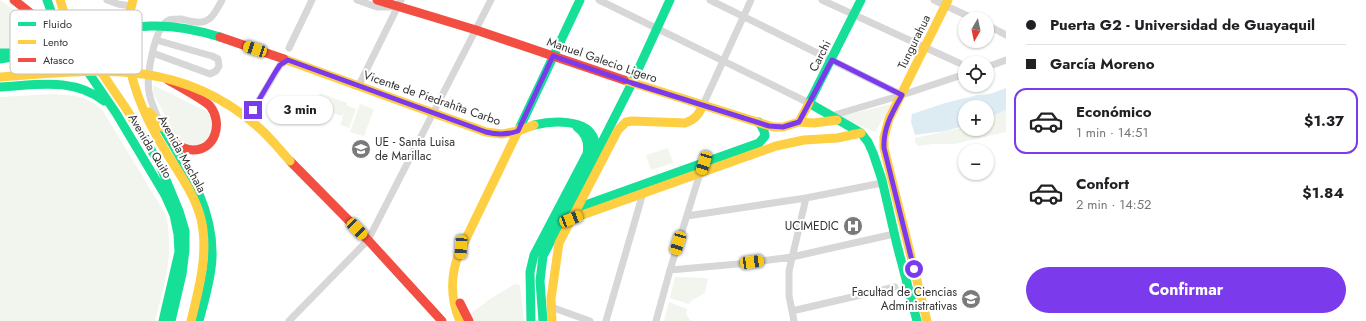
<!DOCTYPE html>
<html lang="es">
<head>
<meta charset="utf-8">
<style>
  body { margin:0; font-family:Jost,sans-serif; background:#f6f6f6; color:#202124; height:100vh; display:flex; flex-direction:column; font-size:15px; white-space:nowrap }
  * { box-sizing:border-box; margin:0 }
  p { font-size:13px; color:#757577 }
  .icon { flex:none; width:22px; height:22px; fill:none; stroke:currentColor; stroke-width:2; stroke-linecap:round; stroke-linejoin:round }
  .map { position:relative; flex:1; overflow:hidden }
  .panel { display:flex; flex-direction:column; background:#fff; width:360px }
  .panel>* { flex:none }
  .hud { display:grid; align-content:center; height:88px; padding:0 20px; background:#fff }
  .needle { width:26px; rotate:189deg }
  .controls { position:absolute; left:958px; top:12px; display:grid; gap:8px }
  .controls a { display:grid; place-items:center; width:36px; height:36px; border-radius:50%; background:#fff; box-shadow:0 1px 3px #0004; font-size:20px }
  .end { position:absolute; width:18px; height:18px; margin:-9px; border:5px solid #7c3aed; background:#fff; box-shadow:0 0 0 2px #fff }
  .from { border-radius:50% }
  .bubble { position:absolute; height:28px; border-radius:14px; background:#fff; box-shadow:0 1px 3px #0004; font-size:13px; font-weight:700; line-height:28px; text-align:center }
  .car { position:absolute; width:12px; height:24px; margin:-12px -6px; border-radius:5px; box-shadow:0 0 3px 1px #0007; background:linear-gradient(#f5c518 24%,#345 0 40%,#f5c518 0 76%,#345 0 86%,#f5c518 0) }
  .hud b { display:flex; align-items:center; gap:14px; height:38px; font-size:15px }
  .hud b+b { border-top:1px solid #e0e0e0 }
  .hud i { width:10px; height:10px; background:#202124 }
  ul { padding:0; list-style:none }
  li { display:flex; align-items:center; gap:12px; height:66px; margin:0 8px 6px; padding:0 12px; border:2px solid transparent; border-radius:12px }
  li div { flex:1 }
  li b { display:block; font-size:15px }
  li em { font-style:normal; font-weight:700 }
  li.on { border-color:#7c3aed }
  li>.icon { width:36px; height:36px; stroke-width:1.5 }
  .cta { display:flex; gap:8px; margin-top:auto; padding:8px 20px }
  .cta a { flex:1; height:46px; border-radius:24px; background:#7c3aed; color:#fff; font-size:16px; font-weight:700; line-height:46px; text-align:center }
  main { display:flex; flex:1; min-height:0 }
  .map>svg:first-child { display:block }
</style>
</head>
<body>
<main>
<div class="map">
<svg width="1006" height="321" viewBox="0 0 1006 321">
  <rect width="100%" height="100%" fill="#fff"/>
  <path fill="#f1f5ed" d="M 0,0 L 1,0 L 55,42 L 26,49 L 0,50 Z
    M 153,85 L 212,114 L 215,119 L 210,140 L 191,147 L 178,140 L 153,93 Z
    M 320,93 L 347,103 L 346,105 L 356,109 L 349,128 L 340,125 L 345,110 L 342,116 L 315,107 Z
    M 53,94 C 76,96 85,94 103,111 L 166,215 C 174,255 165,283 155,321 L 0,321 L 0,97 Z
    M 360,104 L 374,109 L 364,136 L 350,132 Z
    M 892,104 L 875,132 L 838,117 Z
    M 1006,110 L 1006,132 L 954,144 L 933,144 L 918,146 L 915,142 L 915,138 L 965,127 L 965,129 L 987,129 L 987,120 Z
    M 668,148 L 673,163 L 651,170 L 646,155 Z
    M 675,277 L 708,278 L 705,293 L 691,301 L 689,304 L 670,298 Z
    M 515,284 L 520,285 L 524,321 L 473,321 L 470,314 L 490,299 Z
    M 669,302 L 687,309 L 686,314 L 691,321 L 664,321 Z"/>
  <path fill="#ddebf3" d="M 1006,88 L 1006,110 L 987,119 L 987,107 L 965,107 L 965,126 L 945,131 L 915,135 L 911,122 L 912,114 L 945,103 L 978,95 L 990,94 Z"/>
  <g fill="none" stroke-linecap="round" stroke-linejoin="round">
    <path stroke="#d7d7d7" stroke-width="7" d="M 107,0 L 118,4 L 131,6
      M 357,0 L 377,7 L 391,7
      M 599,0 L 809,103
      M 710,0 L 902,95
      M 822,0 L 959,63
      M 934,0 L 974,19
      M 987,25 L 1006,35
      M 289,48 L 312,0
      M 153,53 L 210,74 L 216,71 L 219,66 L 218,59 L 212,56 L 156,40
      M 987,67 L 1006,60
      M 359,85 L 401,0
      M 703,105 L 751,0
      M 253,110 L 280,65 L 288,60
      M 831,116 L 902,95 L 965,74
      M 158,118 C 155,110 150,101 149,92 C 146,77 154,27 169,20 C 173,19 177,19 181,19 C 186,20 191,22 196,22 C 211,24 216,11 222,0
      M 687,216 L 806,198 L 882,183
      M 670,270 L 738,264 L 792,257 L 894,234
      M 551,307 L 590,321
      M 792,311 L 895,287
      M 289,321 L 368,240 L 491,0
      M 606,321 L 643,193
      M 656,321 L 670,270 L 701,170
      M 794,321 L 789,296 L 789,271 L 806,198"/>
    <path stroke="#16e098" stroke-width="9" d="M 47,0 L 56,25 L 116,113 L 165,195 L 174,215 L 178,234 L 179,252 L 163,321
      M 861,0 L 809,103 L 861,133 L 868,142 L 873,153 L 882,180 L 897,245 L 917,321
      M 0,53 L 19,53
      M 0,87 C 37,85 73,77 104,101
      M 534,125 C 551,121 587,118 594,139 C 596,145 595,152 594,158 L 543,256 L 540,281 L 543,321
      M 162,127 C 187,168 214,209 212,258 C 211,280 204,301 199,321
      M 519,129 L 580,0
      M 141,133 L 159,163 L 179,211 L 185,231 L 185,250 L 182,274 L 171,321
      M 595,156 L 632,83 L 670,0
      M 577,208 L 759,143 L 765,136 L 764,131 L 759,122
      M 531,321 L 530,272 L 534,255 L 587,154 C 589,143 587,134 577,127"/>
    <path stroke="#ffcf43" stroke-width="9" d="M 60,0 L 66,18 L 74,32 L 127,110 L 141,133
      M 133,0 C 129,14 126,27 127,42 C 128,80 146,120 166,152 C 179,173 195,195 201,219 C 209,253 199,288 191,321
      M 284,59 L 486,132 L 502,134 L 518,131 L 519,129
      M 624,80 L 773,127 L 783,127 L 799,122 L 809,103
      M 149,112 L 162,127
      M 799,122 L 814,123 L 837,120
      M 571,219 L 776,146 L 804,140 L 837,138 L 861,133
      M 460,321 C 450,298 450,277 459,253 L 518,131 L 534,125
      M 552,321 L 551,299 L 559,243 L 618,130 L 626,122 L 632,121 L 685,123 C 695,120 699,114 703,105
      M 927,321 L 884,148 L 884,137 L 889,119 L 948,0"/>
    <path stroke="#f24e42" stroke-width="9" d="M 14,0 L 48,27 L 59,38
      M 377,0 L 476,30 L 624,80
      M 168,80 C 177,85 204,100 210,106 C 223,122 216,150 193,150 C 185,150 179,146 173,142
      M 290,161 L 368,240 L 442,321
      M 460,303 L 469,321"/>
    <path stroke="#16e098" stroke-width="9" d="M 0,59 C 13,57 26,55 39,52 C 76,43 113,27 151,26 C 175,25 198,30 220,37"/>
    <path stroke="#ffcf43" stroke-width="9" d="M 0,77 C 96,70 177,57 257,126 C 269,136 279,149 290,161"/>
    <path stroke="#f24e42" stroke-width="9" d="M 220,37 L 284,59"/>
  </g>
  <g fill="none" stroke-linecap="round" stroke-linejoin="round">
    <path stroke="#7c3aed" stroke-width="5" d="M 253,110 L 276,71 L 280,65 L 288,60 L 486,132 C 498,135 507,135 518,131 L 553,56 L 632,83 L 769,126 L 783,127 L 799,122 L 832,60 L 902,95 C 892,113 883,128 884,148 L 914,269"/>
  </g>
  <defs>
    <g id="school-disc" transform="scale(1)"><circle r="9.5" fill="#7a7a7a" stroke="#fff"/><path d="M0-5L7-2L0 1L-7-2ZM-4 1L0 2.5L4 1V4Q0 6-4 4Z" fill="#fff"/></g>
    <g id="hospital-disc" transform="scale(1)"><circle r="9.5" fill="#7a7a7a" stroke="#fff"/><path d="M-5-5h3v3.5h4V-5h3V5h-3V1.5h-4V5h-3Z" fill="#fff"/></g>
    <g id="university-disc" transform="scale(1)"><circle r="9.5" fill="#7a7a7a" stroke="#fff"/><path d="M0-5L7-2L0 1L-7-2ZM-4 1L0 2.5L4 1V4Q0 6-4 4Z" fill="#fff"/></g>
  </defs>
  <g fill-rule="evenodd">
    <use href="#school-disc" x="361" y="149"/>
    <use href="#hospital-disc" x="853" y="226"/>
    <use href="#university-disc" x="971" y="299"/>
  </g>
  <g text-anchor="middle" stroke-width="4" stroke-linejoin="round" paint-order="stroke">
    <g font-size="12" fill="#333" stroke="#fff">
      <text transform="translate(914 42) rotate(-64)" y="4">Tungurahua</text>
      <text transform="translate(820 56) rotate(-63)" y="4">Carchi</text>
      <text transform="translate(602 60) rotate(19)" y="4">Manuel Galecio Ligero</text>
      <text transform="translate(432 98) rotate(19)" y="4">Vicente de Piedrahíta Carbo</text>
      <text transform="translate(150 146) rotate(59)" y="4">Avenida Quito</text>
      <text transform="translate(182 154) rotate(61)" y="4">Avenida Machala</text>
    </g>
    <g font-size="12" fill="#333" stroke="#fff" text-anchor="end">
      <text x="375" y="146" text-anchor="start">UE - Santa Luisa<tspan x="375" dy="14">de Marillac</tspan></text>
      <text x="839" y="230">UCIMEDIC</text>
      <text x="957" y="296">Facultad de Ciencias<tspan x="957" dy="14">Administrativas</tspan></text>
    </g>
  </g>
  <rect x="10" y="10" width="132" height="64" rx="6" fill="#fff" stroke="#c2c2c2" stroke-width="1"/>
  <rect x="18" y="22" width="18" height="4" fill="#16e098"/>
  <rect x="18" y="40" width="18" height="4" fill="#ffcf43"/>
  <rect x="18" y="58" width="18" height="4" fill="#f24e42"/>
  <g font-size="11" fill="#333">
    <text x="43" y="28">Fluido</text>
    <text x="43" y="46">Lento</text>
    <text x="43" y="64">Atasco</text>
  </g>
</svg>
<div class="controls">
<a><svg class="needle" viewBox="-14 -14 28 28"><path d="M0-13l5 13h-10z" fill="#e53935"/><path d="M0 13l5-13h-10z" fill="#757577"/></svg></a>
<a><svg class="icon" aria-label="locate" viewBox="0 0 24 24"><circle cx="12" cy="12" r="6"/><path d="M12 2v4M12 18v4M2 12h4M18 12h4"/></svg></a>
<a>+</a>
<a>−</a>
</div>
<i class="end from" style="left:914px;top:269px"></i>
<i class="end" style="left:253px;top:110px"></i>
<div class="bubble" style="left:267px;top:96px;width:66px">3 min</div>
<i class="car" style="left:255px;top:49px;rotate:288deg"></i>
<i class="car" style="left:704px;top:163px;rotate:197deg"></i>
<i class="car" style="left:571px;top:219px;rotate:69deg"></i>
<i class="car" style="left:357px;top:229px;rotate:136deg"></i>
<i class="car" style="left:678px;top:243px;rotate:197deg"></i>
<i class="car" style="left:461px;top:247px;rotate:183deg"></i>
<i class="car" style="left:752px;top:262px;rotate:82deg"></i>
</div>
<section class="panel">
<div class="hud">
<b><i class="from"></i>Puerta G2 - Universidad de Guayaquil</b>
<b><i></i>García Moreno</b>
</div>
<ul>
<li class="on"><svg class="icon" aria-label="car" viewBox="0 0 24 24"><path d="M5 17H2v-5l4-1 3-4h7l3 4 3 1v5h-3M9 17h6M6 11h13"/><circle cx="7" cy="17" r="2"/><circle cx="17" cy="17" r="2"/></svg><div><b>Económico</b><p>1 min · 14:51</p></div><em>$1.37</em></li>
<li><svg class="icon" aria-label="car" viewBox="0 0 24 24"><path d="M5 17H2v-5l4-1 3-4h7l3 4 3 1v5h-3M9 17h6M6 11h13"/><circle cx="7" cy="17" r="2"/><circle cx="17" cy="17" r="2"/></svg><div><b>Confort</b><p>2 min · 14:52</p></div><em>$1.84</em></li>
</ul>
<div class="cta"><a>Confirmar</a></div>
</section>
</main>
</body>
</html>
